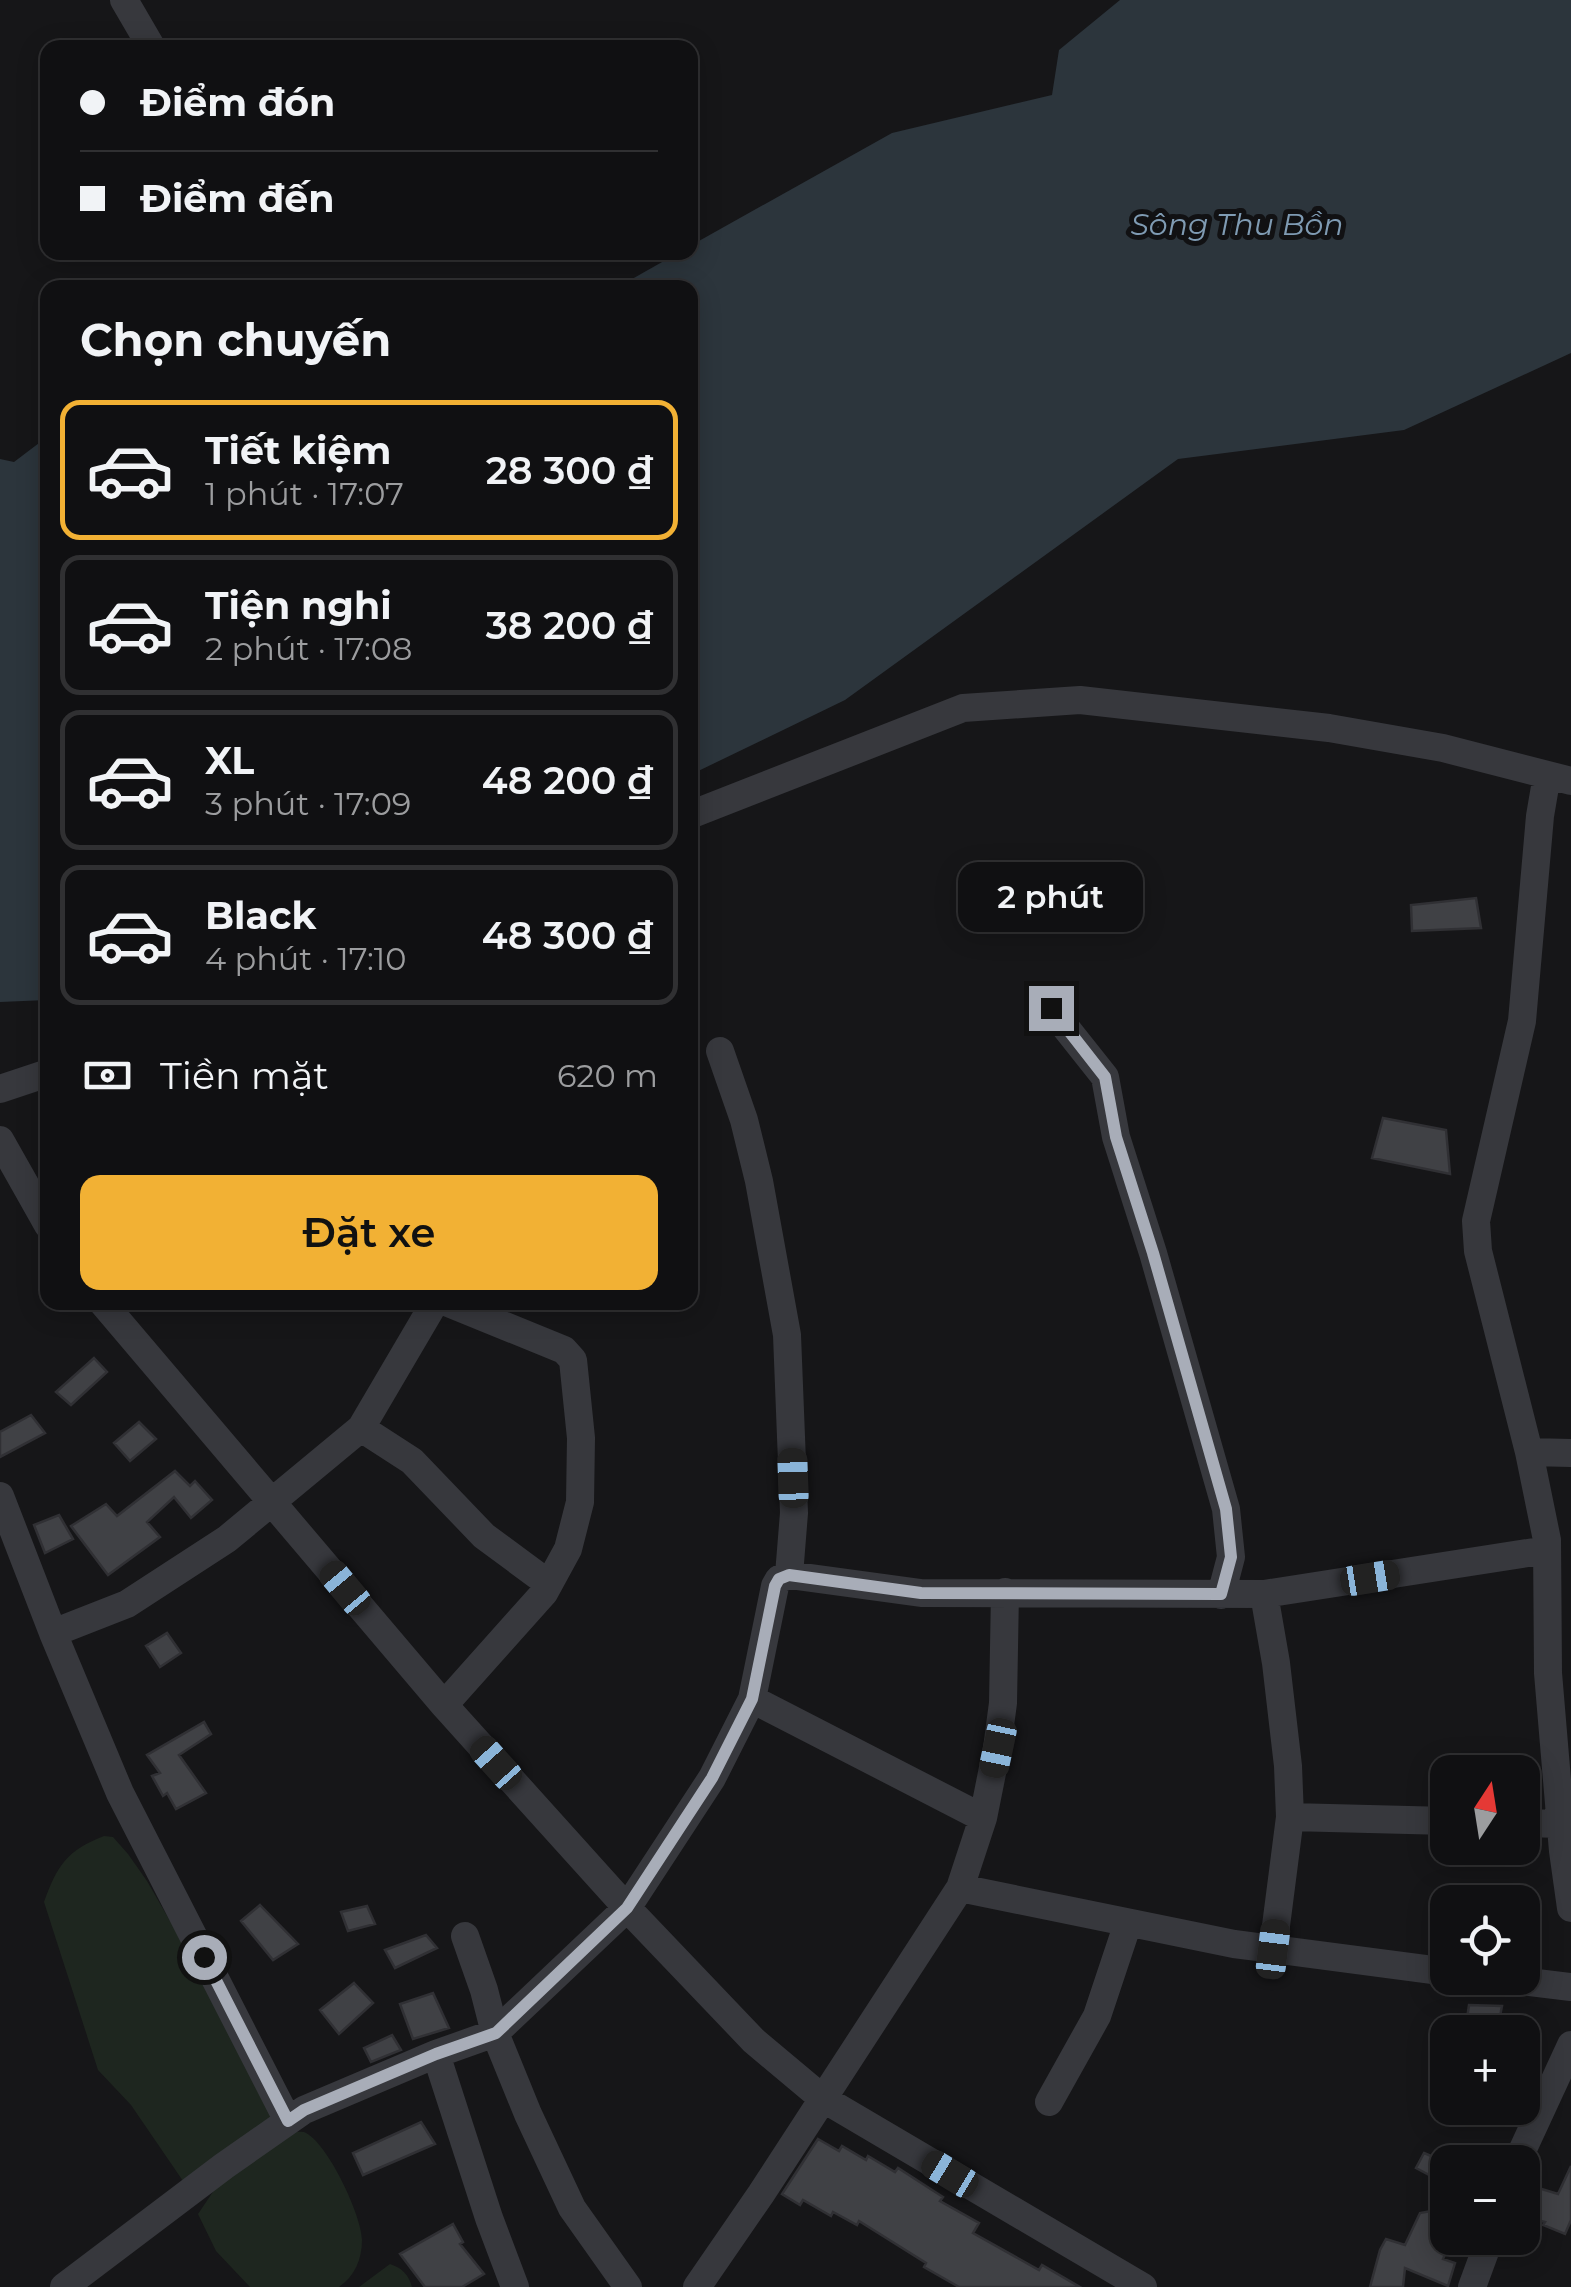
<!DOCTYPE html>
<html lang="vi">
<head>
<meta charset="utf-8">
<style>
  body { margin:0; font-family:Montserrat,sans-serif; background:#1e1e20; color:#f1f3f6; height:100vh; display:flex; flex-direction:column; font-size:38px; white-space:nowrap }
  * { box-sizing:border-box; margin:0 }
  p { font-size:32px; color:#9c9d9f }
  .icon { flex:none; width:55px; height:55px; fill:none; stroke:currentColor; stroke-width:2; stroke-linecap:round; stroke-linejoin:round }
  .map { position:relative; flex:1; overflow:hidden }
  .drawer { position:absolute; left:40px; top:280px; width:658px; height:1030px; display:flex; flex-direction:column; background:#101012; border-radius:20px; box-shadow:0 5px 25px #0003,0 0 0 2px #303032 }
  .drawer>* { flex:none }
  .top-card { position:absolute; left:40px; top:40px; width:658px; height:220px; border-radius:20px; box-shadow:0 5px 25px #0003,0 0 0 2px #303032; display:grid; align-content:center; height:220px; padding:0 40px; background:#101012 }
  .needle { width:65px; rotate:12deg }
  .tools { position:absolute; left:1430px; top:1755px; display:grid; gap:20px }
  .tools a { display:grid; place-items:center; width:110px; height:110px; border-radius:20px; background:#101012; box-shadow:0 5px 25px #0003,0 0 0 2px #303032; font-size:50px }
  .end { position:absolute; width:45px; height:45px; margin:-22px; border:12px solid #a8adb8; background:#111; box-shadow:0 0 0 5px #111 }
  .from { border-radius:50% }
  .bubble { position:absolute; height:70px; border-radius:20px; background:#101012; box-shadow:0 5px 25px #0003,0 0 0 2px #303032; font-size:32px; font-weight:600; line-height:70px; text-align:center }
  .car { position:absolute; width:30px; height:60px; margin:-30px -15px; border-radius:12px; box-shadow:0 0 8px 2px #0007; background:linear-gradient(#222 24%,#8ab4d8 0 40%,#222 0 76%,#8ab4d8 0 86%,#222 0) }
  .top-card b { display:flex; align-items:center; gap:35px; height:95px; font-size:38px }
  .top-card b+b { border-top:2px solid #303032 }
  .top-card i { width:25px; height:25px; background:#f1f3f6 }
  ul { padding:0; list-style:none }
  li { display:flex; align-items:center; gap:30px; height:140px; margin:0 20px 15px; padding:0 20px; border:5px solid #303032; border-radius:20px }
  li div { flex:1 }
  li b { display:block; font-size:38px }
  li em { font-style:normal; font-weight:600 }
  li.selected { border-color:#f2b134 }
  li>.icon { width:90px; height:90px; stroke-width:1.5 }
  h2 { padding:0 40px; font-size:45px; line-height:120px }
  .pay { display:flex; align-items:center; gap:25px; height:110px; padding:0 40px; font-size:38px }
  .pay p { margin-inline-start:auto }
  .button { display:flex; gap:20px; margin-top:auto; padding:20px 40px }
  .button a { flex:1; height:115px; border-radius:20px; background:#f2b134; color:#111; font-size:40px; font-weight:600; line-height:115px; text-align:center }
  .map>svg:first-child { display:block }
</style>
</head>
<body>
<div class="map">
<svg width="1571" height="2287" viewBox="0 0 1571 2287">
  <rect width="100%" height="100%" fill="#161618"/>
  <path fill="#1e261f" d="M 104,1836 L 113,1837 L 128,1854 L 147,1881 L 275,2103 L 272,2120 L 183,2181 L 131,2105 L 98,2070 L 44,1902 C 57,1866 67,1850 104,1836 Z
    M 288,2131 C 289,2131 303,2132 304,2132 C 327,2141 362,2216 362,2240 C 362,2259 355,2276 339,2287 L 250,2287 L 216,2251 L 198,2214 L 225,2174 Z
    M 390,2264 C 402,2268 409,2275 412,2287 L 359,2287 Z"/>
  <path fill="#2c353c" d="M 1120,0 L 1571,0 L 1571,353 L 1404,430 L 1178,459 L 845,700 L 690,775 L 690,288 L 618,287 L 678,253 L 690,252 L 690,246 L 892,133 L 1052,95 L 1059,50 Z
    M 47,437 L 47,1000 L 0,1002 L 0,459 L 14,462 Z"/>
  <path fill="#404145" stroke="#303034" stroke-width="2.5" d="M 1476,898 L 1481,928 L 1412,931 L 1411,905 Z
    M 1383,1118 L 1446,1130 L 1450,1174 L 1372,1158 Z
    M 94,1358 L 107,1372 L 71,1405 L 56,1392 Z
    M 31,1415 L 45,1433 L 0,1457 L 0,1432 Z
    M 139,1422 L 156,1439 L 130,1461 L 114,1443 Z
    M 175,1471 L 190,1486 L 195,1481 L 212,1500 L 191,1518 L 174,1497 L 147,1522 L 160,1537 L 108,1575 L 71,1526 L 106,1504 L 117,1516 Z
    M 59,1515 L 73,1539 L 45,1553 L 34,1525 Z
    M 167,1633 L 181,1653 L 160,1667 L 146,1646 Z
    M 204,1722 L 211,1734 L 179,1755 L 206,1793 L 176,1809 L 167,1793 L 163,1796 L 152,1776 L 160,1773 L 147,1755 Z
    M 260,1905 L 298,1944 L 273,1960 L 241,1921 Z
    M 367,1906 L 375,1924 L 348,1931 L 341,1912 Z
    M 426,1935 L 437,1948 L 395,1968 L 385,1950 Z
    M 1523,1936 L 1540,1938 L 1539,1966 L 1523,1964 Z
    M 354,1983 L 373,2003 L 339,2034 L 320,2010 Z
    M 433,1993 L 449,2028 L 413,2039 L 400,2004 Z
    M 1469,2005 L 1502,2006 L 1497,2032 L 1465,2032 Z
    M 392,2035 L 401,2050 L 371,2062 L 364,2048 Z
    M 421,2122 L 435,2144 L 363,2175 L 353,2153 Z
    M 818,2139 L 839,2151 L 842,2146 L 866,2160 L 868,2156 L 895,2172 L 898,2168 L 943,2197 L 940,2201 L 979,2223 L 973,2233 L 1039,2270 L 1042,2265 L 1080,2287 L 959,2287 L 924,2267 L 926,2263 L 859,2221 L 857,2225 L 833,2212 L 831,2216 L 803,2200 L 800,2205 L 782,2194 Z
    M 1424,2153 L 1448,2163 L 1448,2185 L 1416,2168 Z
    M 1571,2166 L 1571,2220 L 1565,2234 L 1543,2225 L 1545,2222 L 1522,2216 L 1522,2183 L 1558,2194 Z
    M 1447,2208 L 1448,2247 L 1443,2259 L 1455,2263 L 1448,2286 L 1405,2268 L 1403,2287 L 1370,2287 L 1380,2250 L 1386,2239 L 1405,2245 L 1420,2213 Z
    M 453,2224 L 463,2242 L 460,2244 L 484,2274 L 462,2287 L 425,2287 L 400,2254 Z"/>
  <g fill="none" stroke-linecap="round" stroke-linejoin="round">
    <path stroke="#37383d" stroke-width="28" d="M 124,0 L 152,48
      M 1547,775 L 1540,816 L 1522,1021 L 1476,1221 L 1478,1251 L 1529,1452 L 1547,1540 L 1548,1673 L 1563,1851 L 1571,1908
      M 690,815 L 963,708 L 1080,700 L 1329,728 L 1443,748 L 1571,781
      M 1051,1009 L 1105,1077 L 1116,1137 L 1153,1253 L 1226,1509 L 1231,1557 L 1221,1595
      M 720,1051 L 744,1120 L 759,1181 L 787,1335 L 794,1513 L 789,1575
      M 0,1089 L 48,1073
      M 0,1140 L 48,1225
      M 102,1302 L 444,1705 L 627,1908 L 754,2041 L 822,2098 L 1143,2287
      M 361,1428 L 412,1461 L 484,1536 L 549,1584
      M 1529,1452 L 1571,1453
      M 0,1496 L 53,1633 L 120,1793 L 288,2121
      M 1264,1594 L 1276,1663 L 1288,1766 L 1290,1817 L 1273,1949
      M 53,1633 L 127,1604 L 227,1539 L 361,1428 L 435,1302
      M 752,1699 L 983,1818
      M 444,1705 L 544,1593 L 568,1549 L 580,1502 L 581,1438 L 573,1360 L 564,1350 L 446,1302
      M 1290,1817 L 1448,1821
      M 1522,1823 L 1561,1824
      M 960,1888 L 1234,1944 L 1448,1972
      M 465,1936 L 484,1990 L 495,2033 L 528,2114 L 572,2208 L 628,2287
      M 1495,1978 L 1571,1987
      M 436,2054 L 489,2218 L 515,2287
      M 1049,2102 L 1097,2016 L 1128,1923
      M 1517,2162 L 1571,2045
      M 64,2287 L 224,2166 L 304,2110 L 436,2054 L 495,2033 L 627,1908 L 712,1778 L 752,1699 L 775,1586 L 779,1579 L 789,1575 L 921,1593 L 1264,1594 L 1547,1550
      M 697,2287 L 761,2194 L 960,1888 L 983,1818 L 997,1748 L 1003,1703 L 1005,1592
      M 1472,2287 L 1490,2238"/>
  </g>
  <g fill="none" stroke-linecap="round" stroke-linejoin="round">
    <path stroke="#a8adb8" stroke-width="12" d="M 204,1957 L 288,2121 L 304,2110 L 436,2054 L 496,2033 L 627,1908 L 712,1778 L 752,1699 L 775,1586 L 779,1579 L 789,1575 L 921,1593 L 1221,1594 L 1231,1557 L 1226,1509 L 1153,1253 L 1116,1137 L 1105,1077 L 1051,1008"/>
  </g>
  <g text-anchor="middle" stroke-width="10" stroke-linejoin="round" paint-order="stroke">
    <g font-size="30" font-style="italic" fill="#7f9bb3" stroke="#111113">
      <text x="1237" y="235">Sông Thu Bồn</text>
    </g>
  </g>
</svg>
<div class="tools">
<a><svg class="needle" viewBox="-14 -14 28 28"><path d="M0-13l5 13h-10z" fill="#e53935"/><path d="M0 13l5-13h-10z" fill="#9c9d9f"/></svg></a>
<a><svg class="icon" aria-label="locate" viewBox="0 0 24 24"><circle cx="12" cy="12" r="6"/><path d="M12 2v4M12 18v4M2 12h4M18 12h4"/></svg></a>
<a>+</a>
<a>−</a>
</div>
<i class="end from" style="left:204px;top:1957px"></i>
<i class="end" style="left:1051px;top:1008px"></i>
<div class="bubble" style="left:958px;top:862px;width:185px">2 phút</div>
<i class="car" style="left:793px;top:1478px;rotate:358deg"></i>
<i class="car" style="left:1370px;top:1578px;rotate:81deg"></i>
<i class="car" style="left:345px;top:1588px;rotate:320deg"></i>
<i class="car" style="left:998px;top:1748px;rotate:192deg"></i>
<i class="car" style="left:496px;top:1763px;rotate:318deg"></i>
<i class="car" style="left:1273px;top:1949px;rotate:7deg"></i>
<i class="car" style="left:950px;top:2174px;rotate:301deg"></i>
<div class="top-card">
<b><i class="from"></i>Điểm đón</b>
<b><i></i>Điểm đến</b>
</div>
<section class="drawer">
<h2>Chọn chuyến</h2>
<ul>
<li class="selected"><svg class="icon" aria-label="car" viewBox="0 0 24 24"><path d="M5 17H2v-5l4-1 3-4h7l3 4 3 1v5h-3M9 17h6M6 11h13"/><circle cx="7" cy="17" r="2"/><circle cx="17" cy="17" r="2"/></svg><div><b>Tiết kiệm</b><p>1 phút · 17:07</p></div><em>28 300 ₫</em></li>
<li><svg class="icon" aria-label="car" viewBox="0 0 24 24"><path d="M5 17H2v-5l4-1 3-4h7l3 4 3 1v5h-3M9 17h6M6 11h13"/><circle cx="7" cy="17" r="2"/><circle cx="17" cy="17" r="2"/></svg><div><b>Tiện nghi</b><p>2 phút · 17:08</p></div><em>38 200 ₫</em></li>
<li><svg class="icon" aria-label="car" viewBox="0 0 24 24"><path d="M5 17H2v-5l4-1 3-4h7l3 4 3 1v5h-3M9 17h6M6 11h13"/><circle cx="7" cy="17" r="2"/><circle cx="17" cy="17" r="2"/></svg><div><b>XL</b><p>3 phút · 17:09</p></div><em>48 200 ₫</em></li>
<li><svg class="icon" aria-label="car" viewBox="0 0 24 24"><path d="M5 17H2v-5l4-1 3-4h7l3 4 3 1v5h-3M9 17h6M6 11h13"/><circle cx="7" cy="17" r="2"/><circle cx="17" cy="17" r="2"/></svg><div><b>Black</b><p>4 phút · 17:10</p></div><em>48 300 ₫</em></li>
</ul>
<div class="pay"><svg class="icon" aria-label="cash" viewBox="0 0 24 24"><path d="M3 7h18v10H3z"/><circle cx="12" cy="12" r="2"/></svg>Tiền mặt<p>620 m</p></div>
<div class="button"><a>Đặt xe</a></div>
</section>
</div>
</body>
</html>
